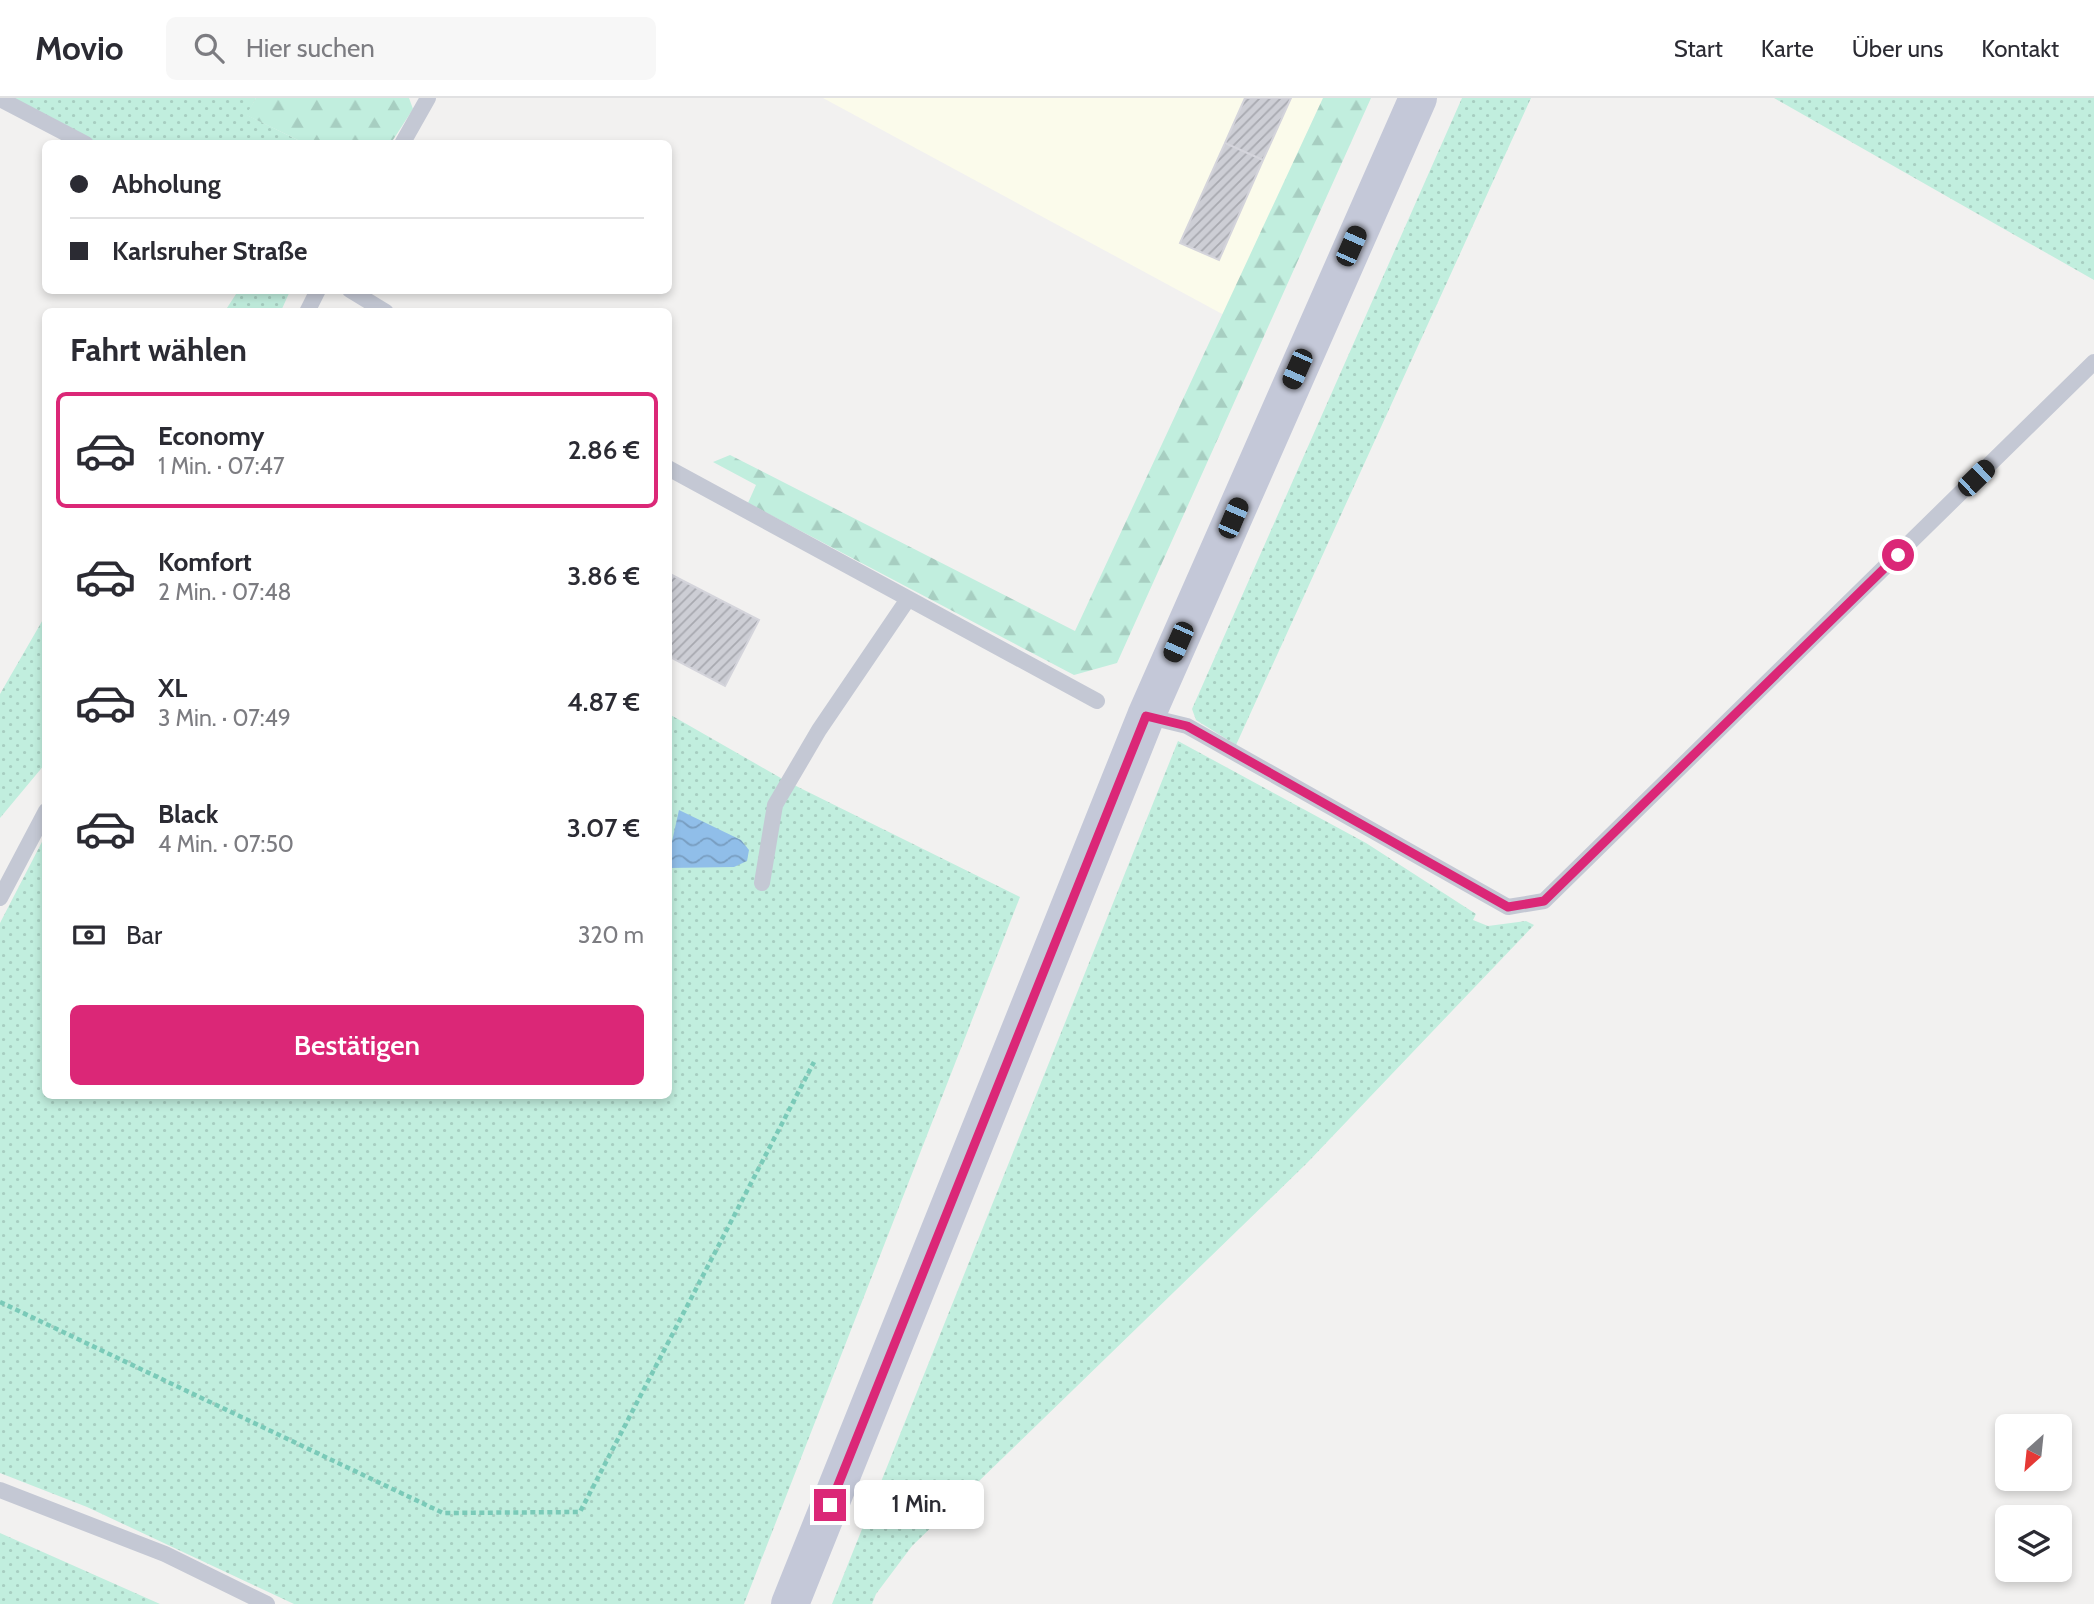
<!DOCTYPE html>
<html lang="de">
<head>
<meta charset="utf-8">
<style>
  body { margin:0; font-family:Cabin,sans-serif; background:#f7f7f7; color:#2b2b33; height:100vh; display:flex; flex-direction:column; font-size:26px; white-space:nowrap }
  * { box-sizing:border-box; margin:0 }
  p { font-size:23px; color:#7c7c81 }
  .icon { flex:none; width:38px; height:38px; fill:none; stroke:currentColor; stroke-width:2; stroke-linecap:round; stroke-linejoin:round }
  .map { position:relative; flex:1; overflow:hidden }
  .side { position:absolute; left:42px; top:210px; width:630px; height:791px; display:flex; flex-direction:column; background:#fff; border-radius:10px; box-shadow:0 4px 10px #0003 }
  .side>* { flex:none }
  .banner { position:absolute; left:42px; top:42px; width:630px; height:154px; border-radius:10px; box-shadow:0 4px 10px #0003; display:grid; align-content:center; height:154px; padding:0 28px; background:#fff }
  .needle { width:46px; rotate:207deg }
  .fabs { position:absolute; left:1995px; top:1316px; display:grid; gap:14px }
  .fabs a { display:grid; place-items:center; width:77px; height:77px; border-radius:10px; background:#fff; box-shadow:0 4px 10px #0003; font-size:35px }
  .end { position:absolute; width:32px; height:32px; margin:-16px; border:9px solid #db2777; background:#fff; box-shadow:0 0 0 4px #fff }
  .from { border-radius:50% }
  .bubble { position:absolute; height:49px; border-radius:10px; background:#fff; box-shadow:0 4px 10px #0003; font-size:23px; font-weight:600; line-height:49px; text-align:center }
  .car { position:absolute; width:21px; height:42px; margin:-21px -10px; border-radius:9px; box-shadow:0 0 5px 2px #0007; background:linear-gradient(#222 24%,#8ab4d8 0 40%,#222 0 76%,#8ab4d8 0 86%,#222 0) }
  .banner b { display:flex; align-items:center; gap:24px; height:66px; font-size:26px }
  .banner b+b { border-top:2px solid #e1e1e2 }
  .banner i { width:18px; height:18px; background:#2b2b33 }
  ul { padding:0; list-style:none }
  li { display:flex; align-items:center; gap:21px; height:116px; margin:0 14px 10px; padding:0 14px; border:4px solid transparent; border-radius:10px }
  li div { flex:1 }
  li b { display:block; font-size:26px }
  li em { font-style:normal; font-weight:600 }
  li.selected { border-color:#db2777 }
  li>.icon { width:63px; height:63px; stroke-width:1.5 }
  h2 { padding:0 28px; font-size:32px; line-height:84px }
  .pay { display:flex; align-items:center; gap:18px; height:77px; padding:0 28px; font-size:26px }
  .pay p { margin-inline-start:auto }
  .primary-button { display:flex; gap:14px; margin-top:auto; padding:14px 28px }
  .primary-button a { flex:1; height:80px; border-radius:10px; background:#db2777; color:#fff; font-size:28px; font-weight:600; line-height:80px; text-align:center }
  header { display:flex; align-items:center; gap:42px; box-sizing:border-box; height:98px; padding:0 35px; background:#fff; border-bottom:2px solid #e1e1e2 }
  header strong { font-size:33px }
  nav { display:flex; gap:38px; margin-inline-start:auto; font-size:24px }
  .search { width:490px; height:63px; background:#f7f7f7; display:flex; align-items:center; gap:18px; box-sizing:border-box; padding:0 24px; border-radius:10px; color:#7c7c81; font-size:26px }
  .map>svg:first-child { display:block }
</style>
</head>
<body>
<header>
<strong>Movio</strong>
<div class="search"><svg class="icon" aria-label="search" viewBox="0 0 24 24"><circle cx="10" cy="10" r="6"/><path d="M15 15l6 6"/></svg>Hier suchen</div>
<nav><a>Start</a><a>Karte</a><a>Über uns</a><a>Kontakt</a></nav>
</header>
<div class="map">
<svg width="2094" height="1506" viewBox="0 0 2094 1506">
  <defs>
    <pattern id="grass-dots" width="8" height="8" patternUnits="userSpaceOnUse" patternTransform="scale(1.75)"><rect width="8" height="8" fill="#c1eede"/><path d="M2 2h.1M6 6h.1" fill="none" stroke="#a7cec1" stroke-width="1.8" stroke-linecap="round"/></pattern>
    <pattern id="forest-firs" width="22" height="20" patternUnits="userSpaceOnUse" patternTransform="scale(1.75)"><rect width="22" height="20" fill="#c1eede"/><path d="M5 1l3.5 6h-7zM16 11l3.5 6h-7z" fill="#a7cec1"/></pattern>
    <pattern id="water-waves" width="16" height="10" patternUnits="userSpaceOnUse" patternTransform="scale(1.75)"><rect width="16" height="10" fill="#90bee9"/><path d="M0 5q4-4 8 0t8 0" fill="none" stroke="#789dc0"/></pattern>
    <pattern id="building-hatch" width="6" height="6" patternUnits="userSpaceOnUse" patternTransform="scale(1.75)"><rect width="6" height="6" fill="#cdced5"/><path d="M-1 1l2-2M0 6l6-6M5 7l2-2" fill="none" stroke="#a8a9b0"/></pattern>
  </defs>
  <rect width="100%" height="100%" fill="#f2f1f0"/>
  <path fill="#fbfbeb" d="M 823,0 L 1323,0 L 1224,217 Z"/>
  <path fill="url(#grass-dots)" d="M 8,0 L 256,0 L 247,17 L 304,45 L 97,45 Z
    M 1462,0 L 1531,0 L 1236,647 L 1196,622 L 1192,611 Z
    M 1774,0 L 2094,0 L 2094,182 Z
    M 290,193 L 281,213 L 225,213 L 238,193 Z
    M 45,518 L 45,666 L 0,720 L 0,596 Z
    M 669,616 L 786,683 L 1020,799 L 744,1506 L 294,1506 L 87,1409 L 0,1375 L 0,825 L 45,738 L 46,998 L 668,998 Z
    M 1178,643 L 1366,745 L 1476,816 L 1473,822 L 1488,828 L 1526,823 L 1534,827 L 1307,1065 L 912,1448 L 876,1496 L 872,1506 L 832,1506 Z
    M 0,1435 L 160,1506 L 0,1506 Z"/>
  <path fill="url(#forest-firs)" d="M 256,0 L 409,0 L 413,11 L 391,45 L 304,45 L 246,17 Z
    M 1323,0 L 1371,0 L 1117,565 L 1074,577 L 748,405 L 756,387 L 713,364 L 730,357 L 1075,533 Z"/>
  <path fill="url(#water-waves)" d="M 679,712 L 741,742 L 749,752 L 747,763 L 734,769 L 669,770 L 669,757 Z"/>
  <path fill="url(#building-hatch)" stroke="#d4d4db" stroke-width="2" d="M 1245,0 L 1291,0 L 1263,62 L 1225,45 Z
    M 1225,45 L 1263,62 L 1219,162 L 1180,145 Z
    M 668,475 L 759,522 L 725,588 L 668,558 Z"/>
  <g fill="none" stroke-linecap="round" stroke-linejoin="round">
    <path stroke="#7acab8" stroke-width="4.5" stroke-dasharray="5 3.5" stroke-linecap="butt" d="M 0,1204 L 443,1415 L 580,1414 L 814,964"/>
    <path stroke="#c4c8d4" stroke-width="16" d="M 0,1 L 86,46
      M 402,46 L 428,0
      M 350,192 L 386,214
      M 307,214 L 318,192
      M 668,370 L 1097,603
      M 1146,618 L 1187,628 L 1508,809 L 1544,803 L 2094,264
      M 762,785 L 775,707 L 819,632 L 908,501
      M 0,800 L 46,713
      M 0,1392 L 165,1456 L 267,1506"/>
    <path stroke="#c4c8d8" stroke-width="38" d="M 790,1506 L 1146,618 L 1418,0"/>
  </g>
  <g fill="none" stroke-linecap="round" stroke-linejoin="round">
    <path stroke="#db2777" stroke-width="9" d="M 830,1407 L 1146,618 L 1187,628 L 1508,809 L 1544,803 L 1898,457"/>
  </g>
</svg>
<div class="fabs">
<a><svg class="needle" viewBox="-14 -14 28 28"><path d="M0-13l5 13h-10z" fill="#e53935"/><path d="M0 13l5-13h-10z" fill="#7c7c81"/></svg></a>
<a><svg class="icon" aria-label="layers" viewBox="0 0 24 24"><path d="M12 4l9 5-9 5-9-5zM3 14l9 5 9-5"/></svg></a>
</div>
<i class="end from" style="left:1898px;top:457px"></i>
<i class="end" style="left:830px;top:1407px"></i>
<div class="bubble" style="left:854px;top:1382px;width:130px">1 Min.</div>
<i class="car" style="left:1351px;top:148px;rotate:24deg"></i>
<i class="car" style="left:1297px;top:271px;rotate:204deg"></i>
<i class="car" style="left:1976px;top:380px;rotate:46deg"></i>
<i class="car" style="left:1233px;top:420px;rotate:23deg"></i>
<i class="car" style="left:1178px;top:544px;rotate:204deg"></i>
<div class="banner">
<b><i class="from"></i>Abholung</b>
<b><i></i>Karlsruher Straße</b>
</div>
<section class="side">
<h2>Fahrt wählen</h2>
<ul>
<li class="selected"><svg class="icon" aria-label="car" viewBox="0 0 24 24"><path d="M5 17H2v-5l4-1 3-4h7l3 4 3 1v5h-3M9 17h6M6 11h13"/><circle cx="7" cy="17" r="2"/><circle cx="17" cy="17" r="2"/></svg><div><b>Economy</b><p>1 Min. · 07:47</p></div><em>2.86 €</em></li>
<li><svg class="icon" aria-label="car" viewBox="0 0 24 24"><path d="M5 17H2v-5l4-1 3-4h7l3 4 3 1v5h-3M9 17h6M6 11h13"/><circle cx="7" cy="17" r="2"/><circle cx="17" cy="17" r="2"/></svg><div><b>Komfort</b><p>2 Min. · 07:48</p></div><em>3.86 €</em></li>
<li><svg class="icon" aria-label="car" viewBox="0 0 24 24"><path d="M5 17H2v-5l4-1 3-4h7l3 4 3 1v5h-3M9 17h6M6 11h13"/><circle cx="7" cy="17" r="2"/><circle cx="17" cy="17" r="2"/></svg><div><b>XL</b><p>3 Min. · 07:49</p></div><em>4.87 €</em></li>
<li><svg class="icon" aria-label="car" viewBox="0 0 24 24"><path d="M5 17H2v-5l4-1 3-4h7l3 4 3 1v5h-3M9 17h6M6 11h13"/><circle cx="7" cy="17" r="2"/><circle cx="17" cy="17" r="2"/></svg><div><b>Black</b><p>4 Min. · 07:50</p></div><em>3.07 €</em></li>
</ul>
<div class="pay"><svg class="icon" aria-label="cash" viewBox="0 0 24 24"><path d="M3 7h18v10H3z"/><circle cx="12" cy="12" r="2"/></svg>Bar<p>320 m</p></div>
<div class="primary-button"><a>Bestätigen</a></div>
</section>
</div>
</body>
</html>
